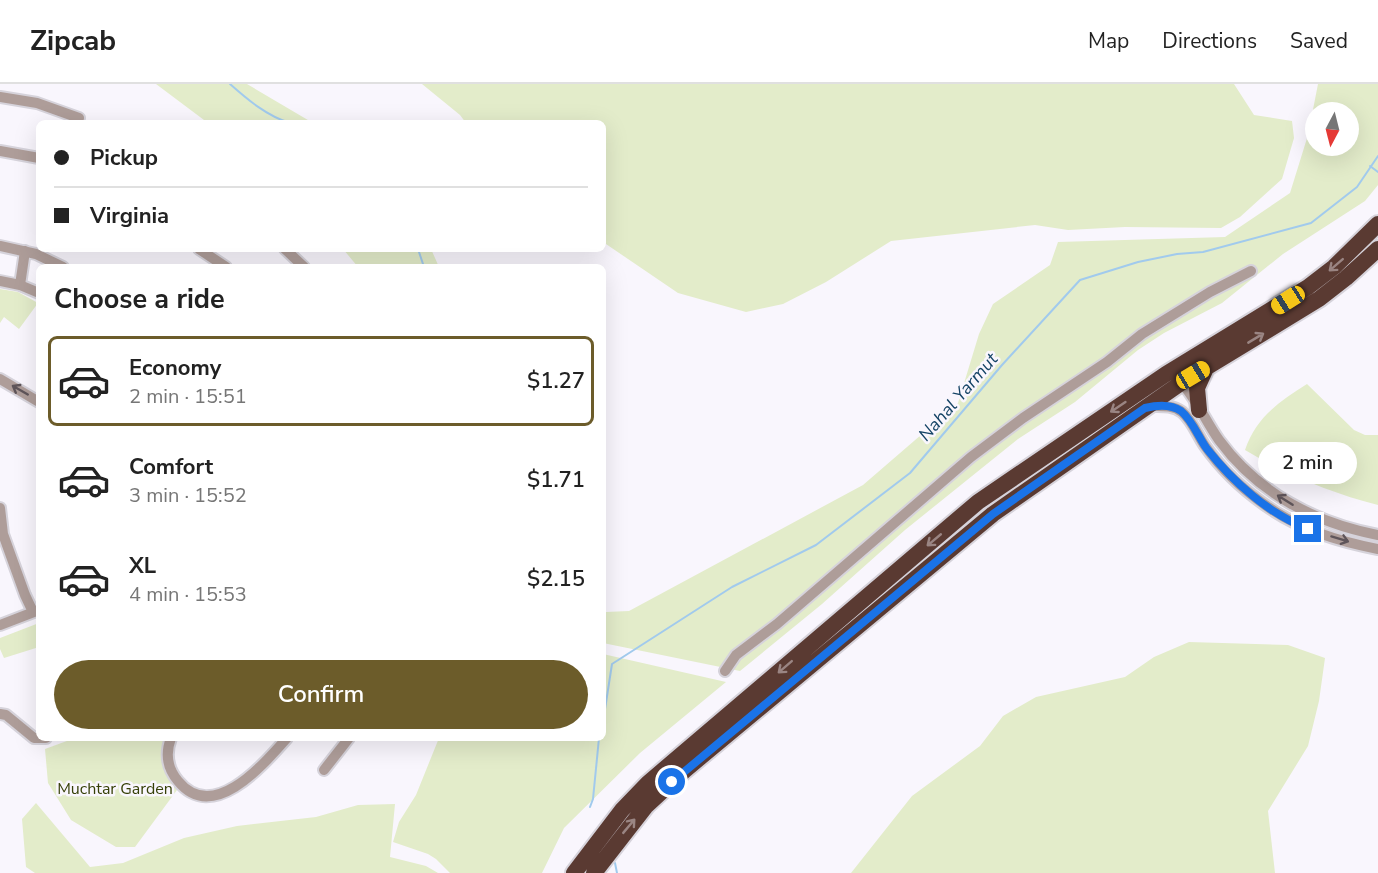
<!DOCTYPE html>
<html lang="en">
<head>
<meta charset="utf-8">
<style>
  body { margin:0; font-family:"Nunito Sans",sans-serif; background:#f6f6f6; color:#222; height:100vh; display:flex; flex-direction:column; font-size:22px; white-space:nowrap }
  * { box-sizing:border-box; margin:0 }
  p { font-size:20px; color:#767676 }
  .icon { flex:none; width:33px; height:33px; fill:none; stroke:currentColor; stroke-width:2; stroke-linecap:round; stroke-linejoin:round }
  .map { position:relative; flex:1; overflow:hidden }
  .panel { position:absolute; left:36px; top:180px; width:570px; height:477px; display:flex; flex-direction:column; background:#fff; border-radius:9px; box-shadow:0 6px 24px #0002 }
  .panel>* { flex:none }
  .guide { position:absolute; left:36px; top:36px; width:570px; height:132px; border-radius:9px; box-shadow:0 6px 24px #0002; display:grid; align-content:center; height:132px; padding:0 18px; background:#fff }
  .needle { width:39px; rotate:187deg }
  .buttons { position:absolute; left:1305px; top:18px; display:grid; gap:12px }
  .buttons a { display:grid; place-items:center; width:54px; height:54px; border-radius:50%; background:#fff; box-shadow:0 6px 24px #0002; font-size:30px }
  .end { position:absolute; width:27px; height:27px; margin:-14px; border:8px solid #1a73e8; background:#fff; box-shadow:0 0 0 3px #fff }
  .from { border-radius:50% }
  .bubble { position:absolute; height:42px; border-radius:21px; background:#fff; box-shadow:0 6px 24px #0002; font-size:20px; font-weight:600; line-height:42px; text-align:center }
  .car { position:absolute; width:18px; height:36px; margin:-18px -9px; border-radius:8px; box-shadow:0 0 4px 2px #0007; background:linear-gradient(#f5c518 24%,#345 0 40%,#f5c518 0 76%,#345 0 86%,#f5c518 0) }
  .guide b { display:flex; align-items:center; gap:21px; height:57px; font-size:22px }
  .guide b+b { border-top:2px solid #e0e0e0 }
  .guide i { width:15px; height:15px; background:#222 }
  ul { padding:0; list-style:none }
  li { display:flex; align-items:center; gap:18px; height:90px; margin:0 12px 9px; padding:0 6px; border:3px solid transparent; border-radius:9px }
  li div { flex:1 }
  li b { display:block; font-size:22px }
  li em { font-style:normal; font-weight:600 }
  li.active { border-color:#6c5c2a }
  li>.icon { width:54px; height:54px; stroke-width:1.5 }
  h2 { padding:0 18px; font-size:27px; line-height:72px }
  .button { display:flex; gap:12px; margin-top:auto; padding:12px 18px }
  .button a { flex:1; height:69px; border-radius:36px; background:#6c5c2a; color:#fff; font-size:24px; font-weight:600; line-height:69px; text-align:center }
  header { display:flex; align-items:center; gap:36px; box-sizing:border-box; height:84px; padding:0 30px; background:#fff; border-bottom:2px solid #e0e0e0 }
  header strong { font-size:28px }
  nav { display:flex; gap:33px; margin-inline-start:auto; font-size:21px }
  .map>svg:first-child { display:block }
</style>
</head>
<body>
<header>
<strong>Zipcab</strong>
<nav><a>Map</a><a>Directions</a><a>Saved</a></nav>
</header>
<div class="map">
<svg width="1378" height="789" viewBox="0 0 1378 789">
  <rect width="100%" height="100%" fill="#f9f6fd"/>
  <path fill="#e3ecca" fill-rule="evenodd" d="M 156,0 L 247,0 L 313,39 L 208,39 Z
    M 422,0 L 1234,0 L 1254,31 L 1292,37 L 1294,54 L 1282,95 L 1240,133 L 1221,144 L 1125,143 L 1068,146 L 1035,141 L 891,157 L 826,198 L 783,220 L 746,228 L 678,209 L 603,158 L 603,39 L 466,39 L 460,31 Z
    M 1318,0 L 1378,0 L 1378,101 L 1365,117 L 1283,170 L 1222,219 L 1164,249 L 1138,266 L 1075,318 L 1018,355 L 905,446 L 822,520 L 740,587 L 603,559 L 603,470 L 605,468 L 606,528 L 629,527 L 863,401 L 958,319 L 979,250 L 993,220 L 1050,181 L 1058,158 L 1225,153 L 1290,109 L 1308,51 ZM 1316,28 L 1348,28 L 1348,62 L 1316,62 Z
    M 343,165 L 431,165 L 439,183 L 358,183 Z
    M 0,205 L 18,208 L 38,219 L 19,245 L 4,233 L 0,239 Z
    M 1307,300 L 1354,346 L 1365,351 L 1378,351 L 1378,421 C 1332,409 1287,391 1245,366 C 1256,333 1279,318 1307,300 Z
    M 39,539 L 39,563 L 4,574 L 0,565 L 0,554 Z
    M 1189,558 L 1288,561 L 1325,574 L 1319,617 L 1308,662 L 1268,727 L 1275,789 L 851,789 L 912,712 L 980,662 L 1003,632 L 1036,613 L 1125,593 L 1154,573 Z
    M 603,570 L 726,598 L 640,669 L 564,744 L 542,789 L 450,789 L 436,775 L 428,770 L 393,758 L 399,738 L 416,711 L 439,654 L 603,654 Z
    M 75,654 L 168,654 L 163,678 L 177,706 L 135,763 L 116,763 L 71,736 L 48,699 L 45,665 Z
    M 36,719 L 90,783 L 123,779 L 184,754 L 237,742 L 316,733 L 358,721 L 395,720 L 390,773 L 426,782 L 438,789 L 35,789 L 26,783 L 22,735 Z"/>
  <g fill="none" stroke-linecap="round" stroke-linejoin="round">
    <path stroke="#a1caed" stroke-width="2" d="M 230,0 C 248,16 267,32 290,39
      M 1370,82 L 1378,88
      M 418,165 L 424,183
      M 603,638 L 612,580 L 732,503 L 816,461 L 910,389 L 1002,281 L 1080,196 L 1138,178 L 1177,170 L 1203,168 L 1311,139 L 1357,103 L 1378,72
      M 590,723 L 593,715 L 599,654
      M 615,779 L 617,789"/>
    <g stroke="#d6d3db" stroke-width="14">
      <path id="minor" d="M 0,13 L 37,19 L 79,34
        M 0,67 L 39,74
        M 0,162 L 36,170 L 63,183
        M 199,165 L 226,183
        M 285,165 L 304,183
        M 0,197 L 20,201 L 39,209
        M 20,201 L 25,167
        M 0,295 L 39,318
        M 1178,295 C 1194,310 1206,338 1219,356 C 1258,409 1315,439 1378,451
        M 1151,322 C 1162,322 1173,321 1182,328 C 1192,336 1198,352 1205,362 C 1222,386 1247,409 1271,425 C 1302,446 1341,458 1378,465
        M 0,424 L 3,450 L 25,511 L 33,528
        M 0,541 L 39,526
        M 725,587 L 736,571 L 777,540 L 971,373 L 1023,334 L 1107,278 L 1142,250 L 1210,208 L 1251,187
        M 0,630 L 6,631 L 34,654 L 46,654
        M 171,654 C 165,670 167,684 178,697 C 213,740 263,681 287,654
        M 324,686 L 349,654"/>
    </g>
    <g stroke="#d6d3db" stroke-width="20">
      <path id="highway" d="M 1199,326 L 1197,304 L 1206,284
        M 574,789 L 622,726 L 648,699 L 978,418 L 1166,290 L 1308,203 L 1334,183 L 1378,140
        M 594,789 L 646,722 L 685,686 L 993,430 L 1181,299 L 1319,215 L 1346,194 L 1378,165"/>
    </g>
    <use href="#minor" stroke="#ae9d99" stroke-width="10"/>
    <use href="#highway" stroke="#5a3a32" stroke-width="16"/>
  </g>
  <defs><path id="oneway-shaft" d="M-6 0H5M1.5-3L5.5 0L1.5 3" fill="none" stroke-width="1.6" stroke-linecap="round" stroke-linejoin="round" transform="scale(1.5)"/></defs>
  <g stroke="#9a8583">
    <use href="#oneway-shaft" transform="translate(1336 181) rotate(139)"/>
    <use href="#oneway-shaft" transform="translate(1256 254) rotate(-31)"/>
    <use href="#oneway-shaft" transform="translate(1118 323) rotate(146)"/>
    <use href="#oneway-shaft" transform="translate(934 456) rotate(140)"/>
    <use href="#oneway-shaft" transform="translate(785 583) rotate(139)"/>
    <use href="#oneway-shaft" transform="translate(629 742) rotate(-50)"/>
  </g>
  <g stroke="#5f555a">
    <use href="#oneway-shaft" transform="translate(20 306) rotate(-150)"/>
    <use href="#oneway-shaft" transform="translate(1285 416) rotate(-148)"/>
    <use href="#oneway-shaft" transform="translate(1340 455) rotate(17)"/>
  </g>
  <g fill="none" stroke-linecap="round" stroke-linejoin="round">
    <path stroke="#1a73e8" stroke-width="8" d="M 672,698 L 993,430 L 1145,324 C 1157,321 1171,320 1181,327 C 1192,336 1199,354 1207,365 C 1233,398 1269,430 1308,445"/>
  </g>
  <g text-anchor="middle" stroke-width="5" stroke-linejoin="round" paint-order="stroke">
    <g font-size="16" fill="#364007" stroke="#f9f6fd">
      <text x="115" y="710">Muchtar Garden</text>
    </g>
    <g font-size="18" font-style="italic" fill="#144365" stroke="#f9f6fd">
      <text transform="translate(958 313) rotate(-49)" y="6">Nahal Yarmut</text>
    </g>
  </g>
</svg>
<div class="buttons">
<a><svg class="needle" viewBox="-14 -14 28 28"><path d="M0-13l5 13h-10z" fill="#e53935"/><path d="M0 13l5-13h-10z" fill="#767676"/></svg></a>
</div>
<i class="end from" style="left:672px;top:698px"></i>
<i class="end" style="left:1308px;top:445px"></i>
<div class="bubble" style="left:1258px;top:358px;width:99px">2 min</div>
<i class="car" style="left:1288px;top:216px;rotate:238deg"></i>
<i class="car" style="left:1193px;top:291px;rotate:59deg"></i>
<div class="guide">
<b><i class="from"></i>Pickup</b>
<b><i></i>Virginia</b>
</div>
<section class="panel">
<h2>Choose a ride</h2>
<ul>
<li class="active"><svg class="icon" aria-label="car" viewBox="0 0 24 24"><path d="M5 17H2v-5l4-1 3-4h7l3 4 3 1v5h-3M9 17h6M6 11h13"/><circle cx="7" cy="17" r="2"/><circle cx="17" cy="17" r="2"/></svg><div><b>Economy</b><p>2 min · 15:51</p></div><em>$1.27</em></li>
<li><svg class="icon" aria-label="car" viewBox="0 0 24 24"><path d="M5 17H2v-5l4-1 3-4h7l3 4 3 1v5h-3M9 17h6M6 11h13"/><circle cx="7" cy="17" r="2"/><circle cx="17" cy="17" r="2"/></svg><div><b>Comfort</b><p>3 min · 15:52</p></div><em>$1.71</em></li>
<li><svg class="icon" aria-label="car" viewBox="0 0 24 24"><path d="M5 17H2v-5l4-1 3-4h7l3 4 3 1v5h-3M9 17h6M6 11h13"/><circle cx="7" cy="17" r="2"/><circle cx="17" cy="17" r="2"/></svg><div><b>XL</b><p>4 min · 15:53</p></div><em>$2.15</em></li>
</ul>
<div class="button"><a>Confirm</a></div>
</section>
</div>
</body>
</html>
